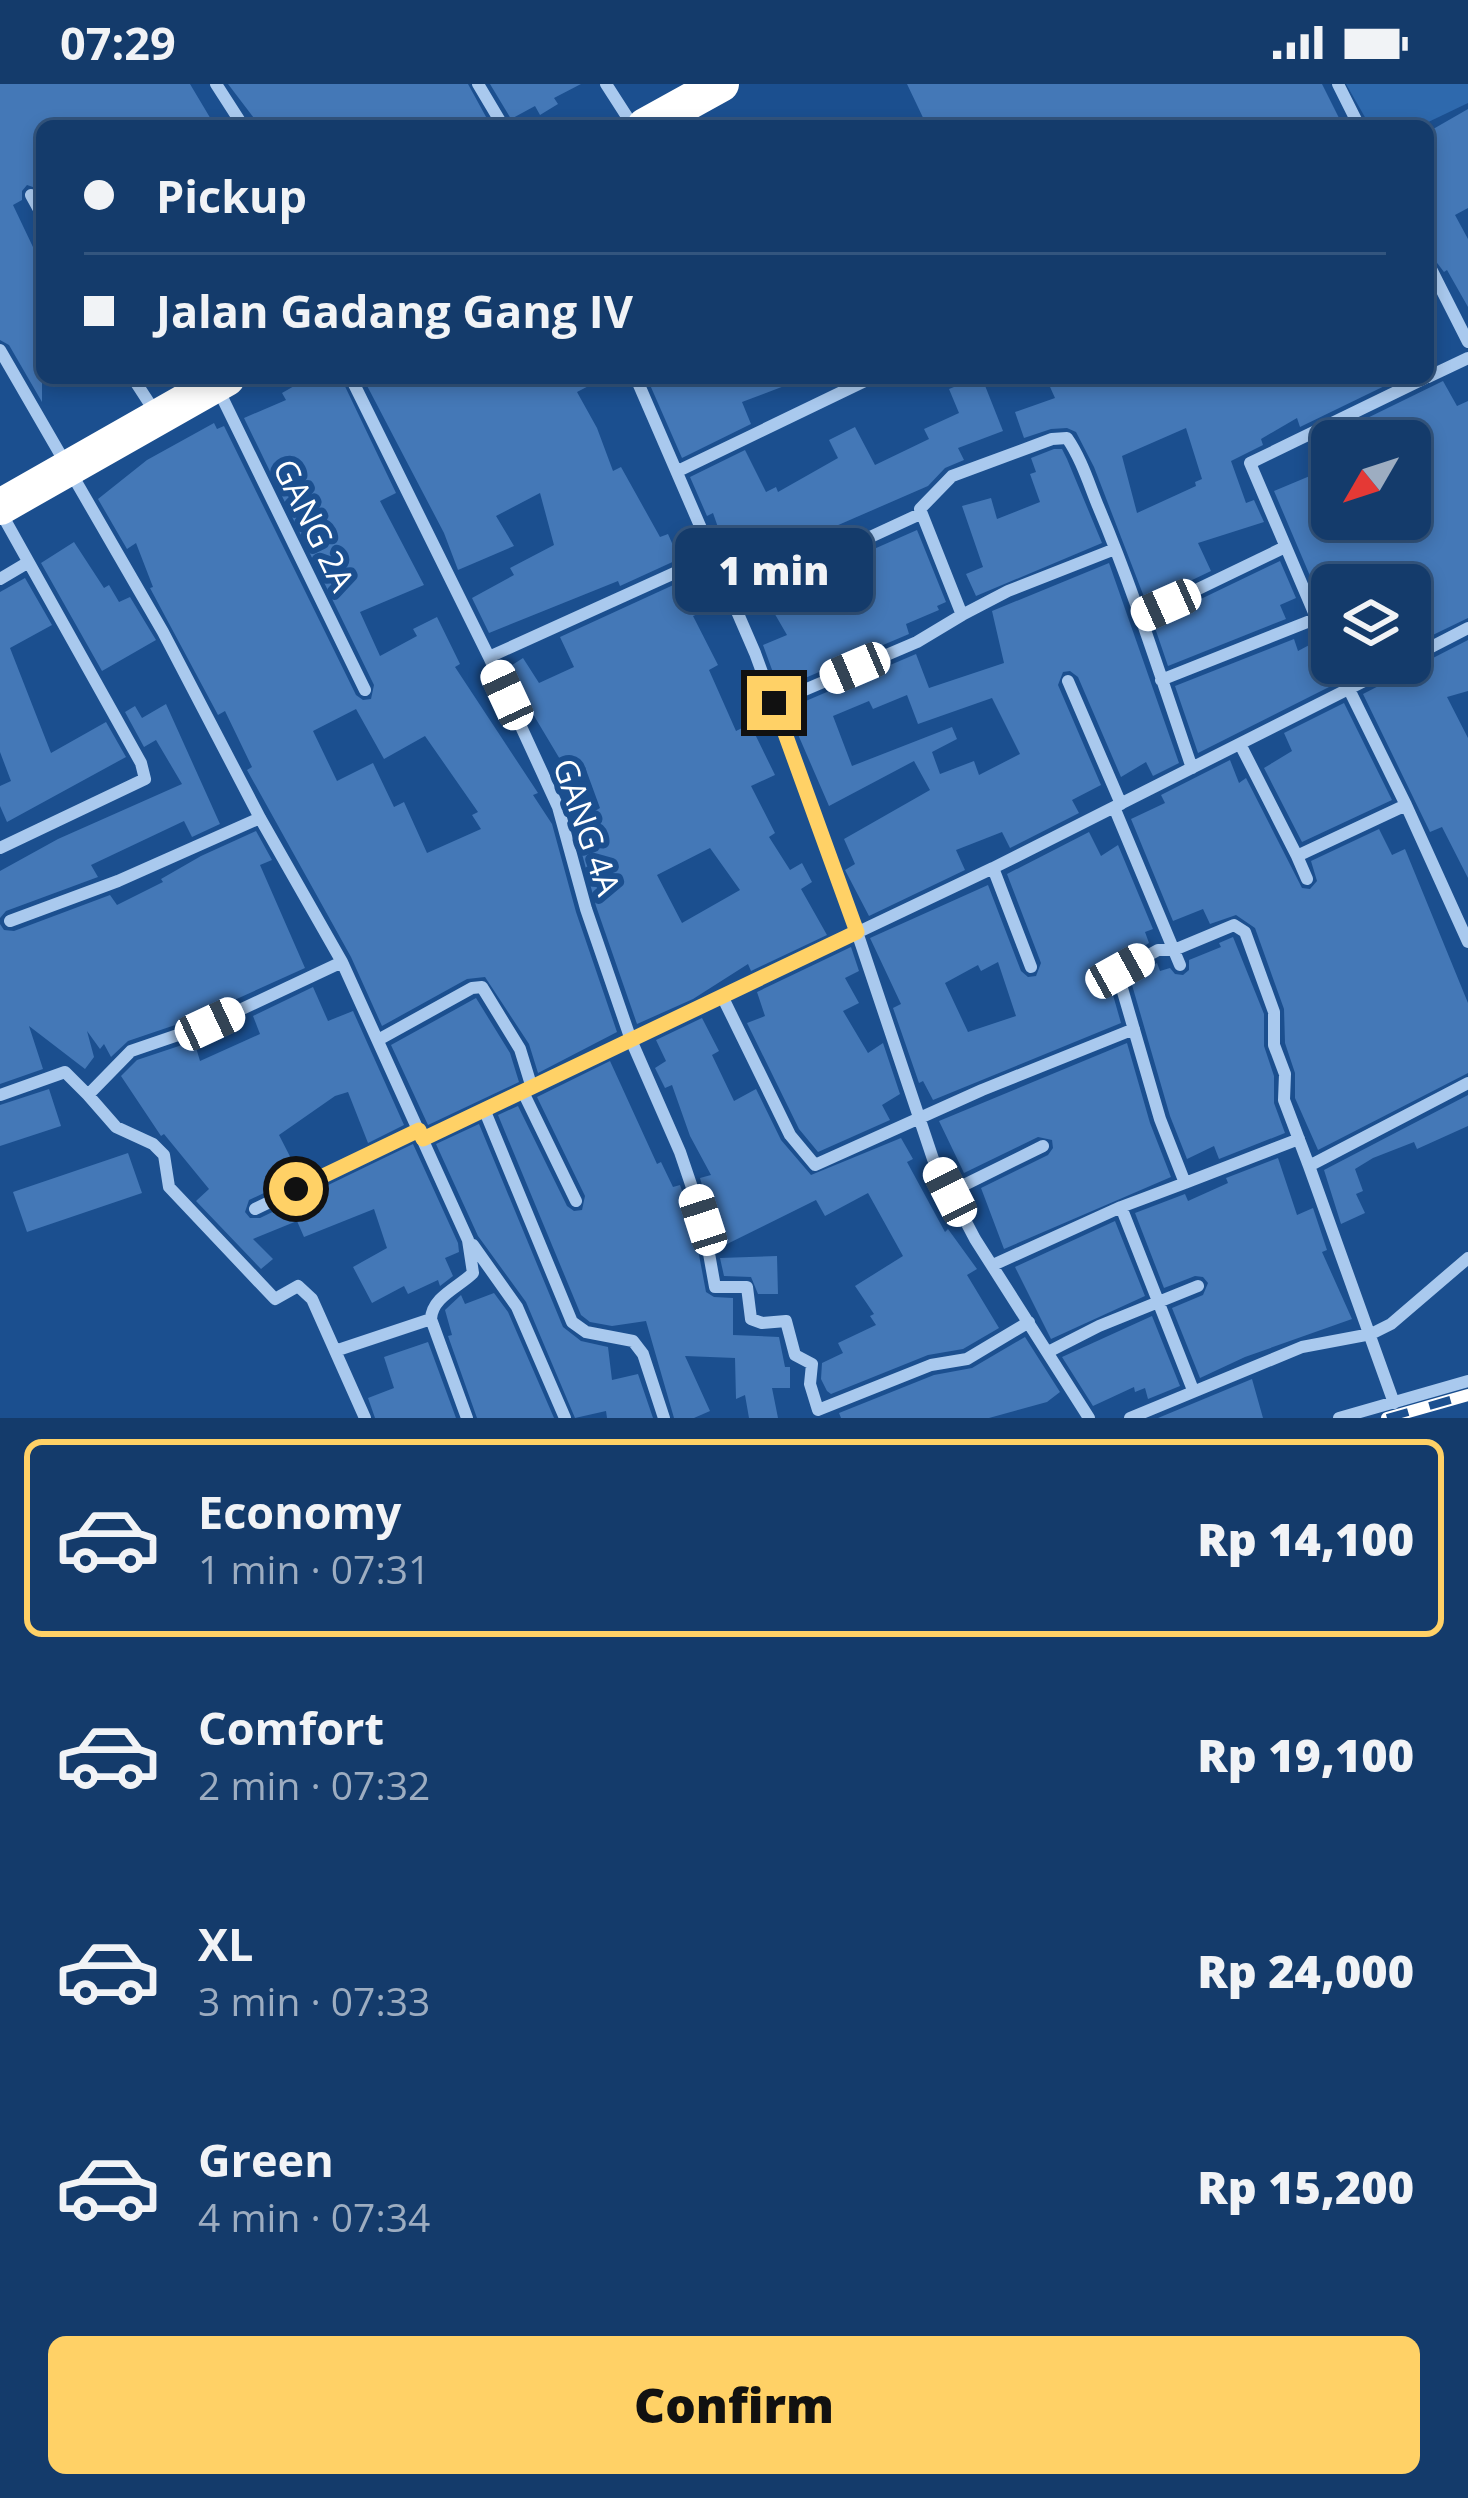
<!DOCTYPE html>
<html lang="en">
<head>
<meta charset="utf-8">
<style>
  body { margin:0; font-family:"Open Sans",sans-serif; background:#1d4271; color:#f1f3f6; height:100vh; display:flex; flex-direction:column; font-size:45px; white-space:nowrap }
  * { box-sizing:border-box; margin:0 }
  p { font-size:39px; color:#9dadc1 }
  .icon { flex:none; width:66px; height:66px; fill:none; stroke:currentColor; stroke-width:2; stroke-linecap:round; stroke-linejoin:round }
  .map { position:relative; height:1334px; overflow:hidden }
  .panel { display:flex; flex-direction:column; background:#143b6b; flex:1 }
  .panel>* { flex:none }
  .banner { position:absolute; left:36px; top:36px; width:1398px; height:264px; border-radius:18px; box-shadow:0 6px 18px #0003,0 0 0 3px #33557e; display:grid; align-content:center; height:264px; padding:0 48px; background:#143b6b }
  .needle { width:78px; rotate:231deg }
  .fabs { position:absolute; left:1311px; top:336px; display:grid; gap:24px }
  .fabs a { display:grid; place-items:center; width:120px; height:120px; border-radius:18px; background:#143b6b; box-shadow:0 6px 18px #0003,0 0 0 3px #33557e; font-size:60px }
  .end { position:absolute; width:54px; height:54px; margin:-27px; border:15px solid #ffd166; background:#111; box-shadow:0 0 0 6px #111 }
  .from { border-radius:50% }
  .bubble { position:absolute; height:84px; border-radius:18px; background:#143b6b; box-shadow:0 6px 18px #0003,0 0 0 3px #33557e; font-size:39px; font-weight:800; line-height:84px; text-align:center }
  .car { position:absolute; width:36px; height:72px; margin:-36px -18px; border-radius:15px; box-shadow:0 0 9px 3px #0007; background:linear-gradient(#fff 24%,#345 0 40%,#fff 0 76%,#345 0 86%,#fff 0) }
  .banner b { display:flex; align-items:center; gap:42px; height:114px; font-size:45px }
  .banner b+b { border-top:3px solid #33557e }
  .banner i { width:30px; height:30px; background:#f1f3f6 }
  ul { padding:21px 0 0; list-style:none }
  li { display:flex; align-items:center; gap:36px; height:198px; margin:0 24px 18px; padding:0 24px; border:6px solid transparent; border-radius:18px }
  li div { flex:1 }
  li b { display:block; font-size:45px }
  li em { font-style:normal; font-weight:800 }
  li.current { border-color:#ffd166 }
  li>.icon { width:108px; height:108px; stroke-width:1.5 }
  .action { display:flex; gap:24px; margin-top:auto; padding:24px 48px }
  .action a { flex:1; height:138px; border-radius:18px; background:#ffd166; color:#111; font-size:48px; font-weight:800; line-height:138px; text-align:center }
  .status { display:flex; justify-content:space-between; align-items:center; height:84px; padding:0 60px; background:#143b6b; direction:ltr }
  .status svg { height:33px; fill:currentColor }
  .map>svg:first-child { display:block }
</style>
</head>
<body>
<div class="status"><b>07:29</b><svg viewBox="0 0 49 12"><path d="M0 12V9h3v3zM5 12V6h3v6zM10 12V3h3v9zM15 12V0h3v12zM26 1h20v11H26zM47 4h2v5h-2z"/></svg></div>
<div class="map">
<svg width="1468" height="1334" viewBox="0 0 1468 1334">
  <rect width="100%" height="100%" fill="#1b4f8f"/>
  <path fill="#2e69ad" d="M 1346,0 L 1468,0 L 1468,19 L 1420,42 L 1370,42 Z"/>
  <path fill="#4478b7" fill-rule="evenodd" d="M 0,0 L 190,0 L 215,42 L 42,42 L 42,106 L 27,101 L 22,107 L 22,116 L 13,121 L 42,182 L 42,318 L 9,261 L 0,256 Z
    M 228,0 L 468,0 L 491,42 L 260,42 Z
    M 490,0 L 581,0 L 554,14 L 558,20 L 540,31 L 535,22 L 511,35 Z
    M 907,0 L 1322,0 L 1343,42 L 927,42 Z
    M 1468,25 L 1468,124 L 1455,131 L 1468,155 L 1468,223 L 1447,186 L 1444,188 L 1428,167 L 1428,48 Z
    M 308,294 L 341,294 L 396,409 L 380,417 L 424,501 L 360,528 L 380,572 L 417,552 L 413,545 L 437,533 L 460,580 L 455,583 L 538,709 L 533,711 L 552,740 L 576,828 L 617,948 L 538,989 L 529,960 L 485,893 L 467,895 L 382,942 L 351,873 L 247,686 L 252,683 L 225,627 L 218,631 L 150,504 L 153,503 L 136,459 L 127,465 L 98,415 L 147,376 L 214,339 L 217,345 L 224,342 L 356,611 L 363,616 L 371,615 L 374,601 L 244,334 L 286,316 L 282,309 ZM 356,625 L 384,675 L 425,652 L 478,728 L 472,731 L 481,745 L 427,769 L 404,718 L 394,723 L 373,679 L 337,697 L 313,647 Z
    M 363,294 L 604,294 L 577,308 L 597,344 L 613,387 L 621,383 L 660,453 L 668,450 L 679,475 L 620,502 L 618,497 L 489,549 L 472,514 L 514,491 L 510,484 L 554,461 L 540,409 L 496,432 L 514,462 L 458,486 L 444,449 Z
    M 647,294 L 799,294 L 800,296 L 742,318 L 751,340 L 682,374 Z
    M 976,294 L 982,294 L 1003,347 L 958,364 L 964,376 L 945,384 L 928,402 L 790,462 L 795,476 L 755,495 L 752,490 L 736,495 L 713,429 L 707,432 L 690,393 L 745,366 L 766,408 L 776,403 L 778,408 L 838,374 L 829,356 L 855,343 L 875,381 L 929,355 L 924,345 L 959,329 L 949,305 Z
    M 1046,294 L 1401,294 L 1300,343 L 1297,334 L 1261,355 L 1263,361 L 1231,377 L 1246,419 L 1254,416 L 1264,438 L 1198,459 L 1211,487 L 1146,518 L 1094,383 L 1076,348 L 1067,344 L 1051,345 L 1024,354 L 1015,328 L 1055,314 ZM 1186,344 L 1202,395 L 1195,398 L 1196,402 L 1137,429 L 1122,372 Z
    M 1443,297 L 1457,322 L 1468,317 L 1468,534 L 1410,562 L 1410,501 L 1327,501 L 1316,506 L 1274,407 L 1317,389 L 1308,363 ZM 1332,357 L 1410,357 L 1410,376 L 1419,394 L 1410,397 L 1410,435 L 1332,435 Z
    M 1054,365 L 1062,365 L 1067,375 L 1102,459 L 976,512 L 966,490 L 983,483 L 962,422 L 991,414 L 997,435 L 1040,418 L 1030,390 L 1036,388 L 1031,374 Z
    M 917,446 L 946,518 L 937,522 L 939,526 L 906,540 L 909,550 L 779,605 L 763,561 L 787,551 L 765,513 Z
    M 74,458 L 104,504 L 109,501 L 119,518 L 130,513 L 156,556 L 102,587 L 41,479 Z
    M 1280,477 L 1296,514 L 1280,521 L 1286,535 L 1168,582 L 1153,538 Z
    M 1109,479 L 1179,679 L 1153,692 L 1146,678 L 1121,693 L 1078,593 L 1070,587 L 1063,588 L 1058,601 L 1101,701 L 1072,716 L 1079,729 L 1010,764 L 1002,748 L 956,766 L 965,786 L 869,832 L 845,786 L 855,780 L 844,755 L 930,706 L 914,677 L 829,722 L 787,625 L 916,570 L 929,604 L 1004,579 L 992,527 ZM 907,611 L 918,640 L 992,614 L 1020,670 L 979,691 L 974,677 L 940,690 L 932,668 L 957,655 L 952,643 L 852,682 L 833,632 L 869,617 L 873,625 Z
    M 693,492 L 707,526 L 693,532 L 718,581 L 709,586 L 736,647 L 750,640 L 775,691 L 751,702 L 775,749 L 769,753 L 790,786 L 802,779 L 812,798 L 801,805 L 827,851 L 751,887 L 748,880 L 693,915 L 637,940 L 596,822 L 574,740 L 600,724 L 585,683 L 570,692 L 506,585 L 523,574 L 539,599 L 574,583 L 560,553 ZM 710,764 L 740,806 L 682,839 L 657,791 Z
    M 25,494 L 52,541 L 10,564 L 51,669 L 106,638 L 126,673 L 7,738 L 0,722 L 0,702 L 11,697 L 0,668 L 0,508 Z
    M 1294,555 L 1298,567 L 1315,558 L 1335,600 L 1198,669 L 1175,602 Z
    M 1468,556 L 1468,607 L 1447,613 L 1468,654 L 1468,794 L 1442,743 L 1430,748 L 1363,610 Z
    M 1344,619 L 1392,716 L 1302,758 L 1264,684 L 1292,667 L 1284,649 Z
    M 166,620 L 220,740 L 192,753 L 184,737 L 91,781 L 98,793 L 6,827 L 0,834 L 0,787 L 58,755 L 182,700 L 156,656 L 144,663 L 125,628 L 135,622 L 142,634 Z
    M 1230,676 L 1239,699 L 1246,694 L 1302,804 L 1310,805 L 1317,797 L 1311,777 L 1379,745 L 1392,771 L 1405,765 L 1468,919 L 1468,989 L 1318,1066 L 1295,1014 L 1295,989 L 1285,959 L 1284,925 L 1255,844 L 1236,831 L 1210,840 L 1203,825 L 1173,837 L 1131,735 L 1165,719 L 1161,711 Z
    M 256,747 L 272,776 L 260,781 L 305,884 L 190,936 L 128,957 L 111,973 L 104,960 L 100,965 L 87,947 L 94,973 L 85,985 L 29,942 L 43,985 L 0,1000 L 0,840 L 4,846 L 14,847 L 110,811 L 117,821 L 163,798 L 161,795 L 201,772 Z
    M 1089,748 L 1101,772 L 1118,761 L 1153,845 L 1145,848 L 1149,859 L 1110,885 L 1109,897 L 1121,939 L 933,1016 L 923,997 L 919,999 L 893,924 L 901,920 L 870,854 L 988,801 L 1021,887 L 1028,893 L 1036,892 L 1041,879 L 1007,790 ZM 998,878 L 1016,932 L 968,948 L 945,899 L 978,881 L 981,887 Z
    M 1233,853 L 1264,930 L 1264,962 L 1274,992 L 1274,1019 L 1285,1049 L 1219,1075 L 1214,1062 L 1187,1075 L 1170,1032 L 1130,894 L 1157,879 L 1160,887 L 1170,884 L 1175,890 L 1183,891 L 1189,886 L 1189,876 L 1221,863 L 1219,859 Z
    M 851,863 L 859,887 L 845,894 L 859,919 L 843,927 L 868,969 L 883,959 L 900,1010 L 882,1021 L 890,1036 L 818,1068 L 799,1045 L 747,939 L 765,932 L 757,908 Z
    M 313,903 L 328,937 L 353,927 L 404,1041 L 368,1059 L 348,1008 L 335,1012 L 279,1051 L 300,1092 L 249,1116 L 245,1128 L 250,1134 L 260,1134 L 413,1060 L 458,1159 L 459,1168 L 445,1174 L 453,1192 L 440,1202 L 438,1196 L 408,1210 L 404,1202 L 372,1219 L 353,1183 L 387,1164 L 374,1125 L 304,1153 L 297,1137 L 253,1155 L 273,1175 L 261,1185 L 196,1117 L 209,1105 L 164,1050 L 161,1052 L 121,992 L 137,976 L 194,957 L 200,977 L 260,950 L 253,932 Z
    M 476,914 L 510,969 L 519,998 L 428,1041 L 391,961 Z
    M 702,934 L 719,967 L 712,971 L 734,1017 L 756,1005 L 781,1056 L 811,1091 L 901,1054 L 913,1075 L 907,1078 L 945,1148 L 948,1145 L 977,1185 L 967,1191 L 999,1244 L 963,1265 L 928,1271 L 831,1310 L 827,1307 L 821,1295 L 822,1279 L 843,1269 L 838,1259 L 876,1241 L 870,1232 L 874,1230 L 855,1202 L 903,1172 L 868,1109 L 825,1132 L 816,1116 L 719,1164 L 700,1094 L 711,1091 L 690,1052 L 672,1001 L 665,1004 L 655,984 L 666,977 L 656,956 Z
    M 1127,959 L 1150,1039 L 1171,1093 L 1004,1165 L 981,1104 L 1048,1071 L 1053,1064 L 1052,1056 L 1038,1053 L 964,1089 L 939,1037 Z
    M 610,977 L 657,1080 L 661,1078 L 673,1103 L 680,1101 L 693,1139 L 706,1208 L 714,1213 L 733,1214 L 733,1251 L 779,1253 L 785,1283 L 790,1283 L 790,1304 L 772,1304 L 778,1334 L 749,1334 L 745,1311 L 736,1315 L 735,1274 L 685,1272 L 710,1327 L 694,1334 L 674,1334 L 646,1237 L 612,1242 L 590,1238 L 581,1231 L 498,1031 L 518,1022 L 567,1122 L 574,1127 L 582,1126 L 585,1112 L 537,1013 Z
    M 49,1005 L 61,1042 L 0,1062 L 0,1021 Z
    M 1468,1011 L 1468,1042 L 1417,1065 L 1414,1058 L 1373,1074 L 1355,1085 L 1363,1107 L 1356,1110 L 1365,1129 L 1341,1140 L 1324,1086 Z
    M 479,1040 L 563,1243 L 581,1257 L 608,1263 L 612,1296 L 638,1290 L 653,1334 L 607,1334 L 606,1327 L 575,1334 L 526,1218 L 478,1152 L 436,1060 Z
    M 128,1069 L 142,1109 L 27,1148 L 13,1108 Z
    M 1278,1074 L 1297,1131 L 1313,1124 L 1327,1166 L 1322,1168 L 1352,1235 L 1245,1273 L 1200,1294 L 1172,1224 L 1203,1211 L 1208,1199 L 1203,1193 L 1195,1192 L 1164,1204 L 1135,1129 L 1185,1110 L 1188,1117 L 1228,1099 L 1226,1094 Z
    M 1115,1137 L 1145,1212 L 1051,1255 L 1015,1183 Z
    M 777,1172 L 778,1210 L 758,1210 L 751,1193 L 724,1192 L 720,1174 Z
    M 494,1209 L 508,1228 L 554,1334 L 477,1334 L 448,1252 L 452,1251 L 445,1226 L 461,1211 L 465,1220 Z
    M 1152,1232 L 1180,1302 L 1148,1315 L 1145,1304 L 1135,1308 L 1134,1303 L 1093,1322 L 1062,1273 Z
    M 1025,1253 L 1060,1308 L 1047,1318 L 989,1334 L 841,1334 L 839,1329 L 934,1291 L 972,1284 Z
    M 428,1258 L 456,1334 L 375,1334 L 368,1314 L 394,1304 L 384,1273 Z
    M 1252,1295 L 1263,1334 L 1158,1334 Z"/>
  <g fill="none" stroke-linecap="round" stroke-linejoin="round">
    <path stroke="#a9c9ee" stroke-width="12" d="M 216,0 L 243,42
      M 478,0 L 503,42
      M 606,0 L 633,42
      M 1338,0 L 1359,42
      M 31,111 L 42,131
      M 1428,179 L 1468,258
      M 0,266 L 163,548 L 260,734 L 342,878 L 468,1156 L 473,1189 C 459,1203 432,1213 431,1235
      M 1428,293 L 1468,274
      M 133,294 L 155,328
      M 351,294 L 489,573 L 558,723 L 586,825 L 631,956 L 680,1068 L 703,1136 L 715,1203 L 747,1203 L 751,1235 L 762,1239 L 786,1237 L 795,1271 L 812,1280 L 810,1300 L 818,1326 L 931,1281 L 967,1275 L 1029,1238
      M 636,294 L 755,569 L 857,848 L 933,1075 L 975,1155 L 1089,1334
      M 218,305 L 365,606
      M 678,387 L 871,294
      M 1115,465 L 1008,507 L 962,531 L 920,425 L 952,392 L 1052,355 L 1067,354 C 1081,374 1089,400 1098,422 C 1134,507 1162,597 1192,684
      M 0,495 L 27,479
      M 732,517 L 920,430
      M 1140,533 L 1283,464
      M 1332,571 L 1250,379 L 1425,294
      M 489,573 L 712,472
      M 1410,574 L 1468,544
      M 1336,579 L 1406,721 L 1468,858
      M 1161,596 L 1315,535
      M 1068,597 L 1121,720
      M 774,619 L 917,558 L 962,531
      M 1240,660 L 1297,772 L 1406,721
      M 1114,723 L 1180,881
      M 0,764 L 145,695 L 141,679 L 0,427
      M 1297,772 L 1307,795
      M 993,784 L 1031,883
      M 10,837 L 118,797 L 260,734
      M 723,914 L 790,1051 L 815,1081 L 982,1006 L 1134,945
      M 378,956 L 472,904 L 482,903 L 520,965 L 532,1004
      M 523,1008 L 576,1117
      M 0,1011 L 65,988 L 88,1011 L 131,967 L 210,940 L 342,878
      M 88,1011 L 116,1043 L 153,1060 L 164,1071 L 169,1103 L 275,1215 L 298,1202 L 312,1215 L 365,1334
      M 484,1025 L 572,1238 L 586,1248 L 633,1257 L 643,1270 L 664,1334
      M 423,1055 L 993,784 L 1400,579
      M 1299,1055 L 1185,1099 L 1160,1035 L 1119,894 L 1120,887 L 1158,866 L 1174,866 L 1234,841 L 1245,848 L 1274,928 L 1274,961 L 1285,990 L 1284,1016 L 1309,1082 L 1394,1319
      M 1309,1082 L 1468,999
      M 1185,1099 L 1121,1123 L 1193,1306
      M 950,1108 L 1043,1062
      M 255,1125 L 419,1046
      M 473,1161 L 517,1223 L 565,1334
      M 993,1181 L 1121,1123
      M 338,1266 L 431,1235 L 467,1334
      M 1048,1268 L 1099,1242 L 1198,1202
      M 1130,1334 L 1302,1263 L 1371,1250 L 1391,1240 L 1468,1174
      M 1339,1334 L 1468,1297"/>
    <path stroke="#fff" stroke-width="36" d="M 645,42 L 721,0
      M 0,423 L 227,294"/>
    <g stroke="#fff" stroke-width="12">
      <path id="rail" d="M 1387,1334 L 1468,1311"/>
    </g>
    <use href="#rail" stroke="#1b4f8f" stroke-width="8" stroke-dasharray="22" stroke-linecap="butt"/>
  </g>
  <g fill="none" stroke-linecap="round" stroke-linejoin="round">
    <path stroke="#ffd166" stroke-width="15" d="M 296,1105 L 419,1046 L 423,1055 L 857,848 L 774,619"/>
  </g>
  <g text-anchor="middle" stroke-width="12" stroke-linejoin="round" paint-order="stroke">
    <g font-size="33" fill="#fff" stroke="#1b4f8f">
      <text transform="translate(314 441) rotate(64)" y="12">GANG 2A</text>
      <text transform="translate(587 743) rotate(71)" y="12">GANG 4A</text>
    </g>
  </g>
</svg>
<div class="fabs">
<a><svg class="needle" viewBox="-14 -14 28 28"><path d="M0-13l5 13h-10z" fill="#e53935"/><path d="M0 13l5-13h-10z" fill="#9dadc1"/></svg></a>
<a><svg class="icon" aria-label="layers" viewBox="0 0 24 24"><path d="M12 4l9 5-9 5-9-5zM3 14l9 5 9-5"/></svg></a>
</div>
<i class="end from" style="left:296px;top:1105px"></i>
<i class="end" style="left:774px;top:619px"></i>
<div class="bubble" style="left:675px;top:444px;width:198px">1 min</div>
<i class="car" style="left:1166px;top:521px;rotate:246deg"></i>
<i class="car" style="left:855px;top:584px;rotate:247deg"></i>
<i class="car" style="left:507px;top:611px;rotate:335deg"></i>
<i class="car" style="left:1120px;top:887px;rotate:61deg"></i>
<i class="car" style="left:210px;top:940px;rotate:65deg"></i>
<i class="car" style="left:950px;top:1108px;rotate:333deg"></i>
<i class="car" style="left:703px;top:1136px;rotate:342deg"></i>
<div class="banner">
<b><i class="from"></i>Pickup</b>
<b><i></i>Jalan Gadang Gang IV</b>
</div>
</div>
<section class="panel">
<ul>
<li class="current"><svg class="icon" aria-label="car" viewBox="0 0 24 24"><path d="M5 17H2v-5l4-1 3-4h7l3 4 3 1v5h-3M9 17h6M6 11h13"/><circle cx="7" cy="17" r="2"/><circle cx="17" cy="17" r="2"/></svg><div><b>Economy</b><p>1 min · 07:31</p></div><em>Rp 14,100</em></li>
<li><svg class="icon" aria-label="car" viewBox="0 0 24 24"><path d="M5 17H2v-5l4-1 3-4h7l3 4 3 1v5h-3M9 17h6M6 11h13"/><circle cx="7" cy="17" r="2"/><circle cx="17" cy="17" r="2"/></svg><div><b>Comfort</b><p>2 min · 07:32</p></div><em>Rp 19,100</em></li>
<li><svg class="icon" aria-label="car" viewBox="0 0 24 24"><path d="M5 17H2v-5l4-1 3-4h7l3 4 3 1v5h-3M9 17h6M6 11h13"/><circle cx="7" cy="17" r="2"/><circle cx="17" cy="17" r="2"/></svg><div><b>XL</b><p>3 min · 07:33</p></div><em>Rp 24,000</em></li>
<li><svg class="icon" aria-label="car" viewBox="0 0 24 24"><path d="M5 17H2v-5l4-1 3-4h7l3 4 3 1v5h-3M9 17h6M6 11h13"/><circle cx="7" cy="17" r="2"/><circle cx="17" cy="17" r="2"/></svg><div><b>Green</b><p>4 min · 07:34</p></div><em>Rp 15,200</em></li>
</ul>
<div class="action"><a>Confirm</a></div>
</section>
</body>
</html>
